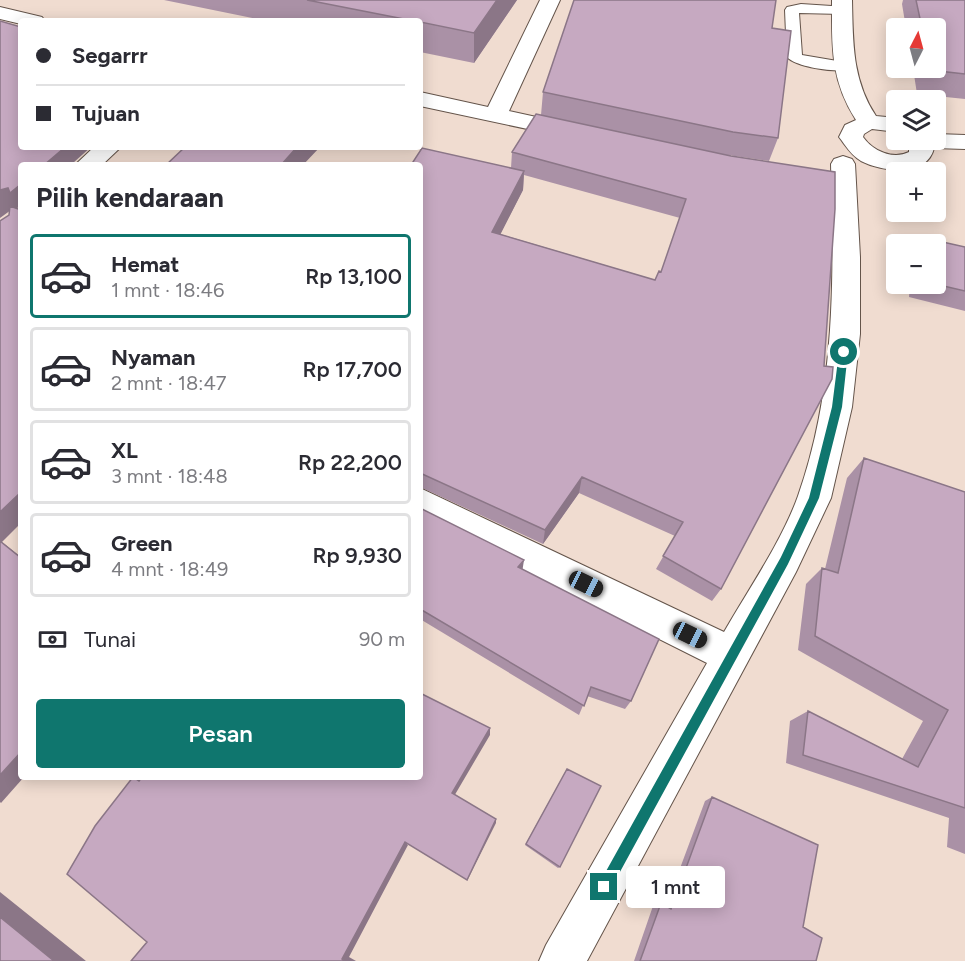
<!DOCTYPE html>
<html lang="id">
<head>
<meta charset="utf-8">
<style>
  body { margin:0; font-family:Figtree,sans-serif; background:#f2f2f3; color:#2b2b33; height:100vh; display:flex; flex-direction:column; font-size:22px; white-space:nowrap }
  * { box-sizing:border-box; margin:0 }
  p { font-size:20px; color:#7c7c81 }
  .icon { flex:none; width:33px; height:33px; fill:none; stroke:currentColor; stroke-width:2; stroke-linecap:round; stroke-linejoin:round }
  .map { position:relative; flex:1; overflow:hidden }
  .side { position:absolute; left:18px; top:162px; width:405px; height:618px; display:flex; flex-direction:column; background:#fff; border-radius:6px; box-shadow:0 3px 15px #0003 }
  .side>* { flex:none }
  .banner { position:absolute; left:18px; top:18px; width:405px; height:132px; border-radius:6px; box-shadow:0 3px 15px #0003; display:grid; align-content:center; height:132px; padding:0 18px; background:#fff }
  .needle { width:39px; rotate:6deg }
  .fabs { position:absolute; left:886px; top:18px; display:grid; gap:12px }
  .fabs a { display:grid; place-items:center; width:60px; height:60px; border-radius:6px; background:#fff; box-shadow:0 3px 15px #0003; font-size:30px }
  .end { position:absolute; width:27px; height:27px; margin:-14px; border:8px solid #0f766e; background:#fff; box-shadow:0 0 0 3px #fff }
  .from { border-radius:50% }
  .bubble { position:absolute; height:42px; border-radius:6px; background:#fff; box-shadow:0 3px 15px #0003; font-size:20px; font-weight:600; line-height:42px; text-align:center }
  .car { position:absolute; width:18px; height:36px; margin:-18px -9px; border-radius:8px; box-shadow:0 0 4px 2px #0007; background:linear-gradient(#222 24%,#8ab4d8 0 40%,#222 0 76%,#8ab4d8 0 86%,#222 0) }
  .banner b { display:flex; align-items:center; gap:21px; height:57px; font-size:22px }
  .banner b+b { border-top:2px solid #e1e1e2 }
  .banner i { width:15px; height:15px; background:#2b2b33 }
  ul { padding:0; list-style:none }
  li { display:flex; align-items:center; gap:18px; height:84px; margin:0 12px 9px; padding:0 6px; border:3px solid #e1e1e2; border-radius:6px }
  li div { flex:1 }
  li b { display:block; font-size:22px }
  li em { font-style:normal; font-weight:600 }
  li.on { border-color:#0f766e }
  li>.icon { width:54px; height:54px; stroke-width:1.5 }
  h2 { padding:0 18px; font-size:27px; line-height:72px }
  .pay { display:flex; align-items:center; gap:15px; height:66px; padding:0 18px; font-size:22px }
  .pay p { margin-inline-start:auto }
  .action { display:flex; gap:12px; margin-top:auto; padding:12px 18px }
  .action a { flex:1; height:69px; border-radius:6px; background:#0f766e; color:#fff; font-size:24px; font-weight:600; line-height:69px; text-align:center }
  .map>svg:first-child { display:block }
</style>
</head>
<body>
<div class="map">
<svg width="965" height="961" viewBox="0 0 965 961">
  <rect width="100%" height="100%" fill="#f0dcd0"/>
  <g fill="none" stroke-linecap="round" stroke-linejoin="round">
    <g stroke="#64544a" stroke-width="2">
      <path id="lane" d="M 801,4 L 847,7 L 849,10 L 842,14 L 799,13 L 802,55 L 849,63 L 852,66 L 849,69 C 836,73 796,67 787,57 L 785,10 L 787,7 Z"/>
    </g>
    <g stroke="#64544a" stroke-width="2">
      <path id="street" d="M 540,0 L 560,0 L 509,111 L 582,127 L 586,132 L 582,137 L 574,139 L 420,106 L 420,92 L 488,107 Z
        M 0,7 L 42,17 L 45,21 L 21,21 L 21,24 L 0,19 Z
        M 94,147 L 121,147 L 102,165 L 75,165 Z
        M 843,156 L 852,159 L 855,164 L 860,257 L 860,334 L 852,407 L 831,498 L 796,572 L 587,961 L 539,961 L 546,945 L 707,663 L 420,519 L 420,488 L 724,632 C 748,590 782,541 798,496 C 836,389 834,276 831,164 L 834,159 Z"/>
    </g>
    <g stroke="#64544a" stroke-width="2">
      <path id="secondary" d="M 832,0 L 852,0 C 853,42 852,80 876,116 L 897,118 L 897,132 L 872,129 L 864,134 L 863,137 C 873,151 893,160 909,152 L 909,140 L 936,140 L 936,134 L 965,135 L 965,149 L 934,148 C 927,178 882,172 861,161 C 851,155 846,146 839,137 L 845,125 L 856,120 C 830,79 832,46 832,0 Z"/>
    </g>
    <path stroke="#9c8e86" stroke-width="4.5" stroke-dasharray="8 4" stroke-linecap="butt" d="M 651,892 L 670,904"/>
    <use href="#lane" fill="#fff" fill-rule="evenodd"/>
    <use href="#street" fill="#fff" fill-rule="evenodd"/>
    <use href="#secondary" fill="#fff" fill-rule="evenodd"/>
  </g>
  <path fill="#aa91a6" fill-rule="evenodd" d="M 164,0 L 517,0 L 474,63 L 420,52 L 420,21 L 267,21 Z
    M 903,0 L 965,0 L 965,99 L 917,94 L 913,68 L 936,68 L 936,28 L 906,28 L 902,4 Z
    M 772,28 L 778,138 L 769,161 L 728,155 L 721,589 L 712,601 L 656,569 L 675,536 L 579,493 L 543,544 L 420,487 L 420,165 L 511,168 L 512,152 L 541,115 L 543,92 ZM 524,175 L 680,218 L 661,272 L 655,280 L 500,234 L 523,190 Z
    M 925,238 L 965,247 L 965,311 L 909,297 L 910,284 L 936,284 L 936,244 L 921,244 Z
    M 864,458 L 965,492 L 965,854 L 947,847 L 949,818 L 786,763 L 790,721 L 808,711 L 902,759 L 923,721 L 798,650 L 806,584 L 822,568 L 825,569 L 847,478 Z
    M 420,508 L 522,570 L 631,701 L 625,709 L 587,696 L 579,715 L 420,619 Z
    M 567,769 L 560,867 L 558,868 L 525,845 Z
    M 712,797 L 803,927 L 816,961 L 634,961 L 654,903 L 661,903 L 666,906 L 705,801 Z"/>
  <path fill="#8b7687" d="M 497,0 L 517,0 L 474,63 L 474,33 Z
    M 64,147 L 91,147 L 73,163 L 74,165 L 44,165 Z
    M 297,147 L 320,147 L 303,165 L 281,165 Z
    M 524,171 L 523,190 L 492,251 L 492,232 Z
    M 21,184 L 21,209 L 20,207 L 11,210 L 0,218 L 0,190 Z
    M 582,477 L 579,493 L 543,544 L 545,530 Z
    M 21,492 L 21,523 L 2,542 L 21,557 L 21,558 L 0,541 L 0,512 Z
    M 524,560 L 522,573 L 518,567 Z
    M 490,728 L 490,735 L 453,798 L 452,793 Z
    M 21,752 L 21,777 L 24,777 L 1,803 L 0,802 L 0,775 Z
    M 496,819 L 496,823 L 467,881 L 467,880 Z
    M 405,842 L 408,845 L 349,957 L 356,961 L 345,961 L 342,959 Z
    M 0,892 L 86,961 L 54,961 L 0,917 Z"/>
  <path fill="#c6a9c1" stroke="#8b7687" stroke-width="1.5" d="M 307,0 L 497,0 L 474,33 L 420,22 L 420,21 L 414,21 Z
    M 574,0 L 776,0 L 772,28 L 791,31 L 778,138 L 733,132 L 543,92 Z
    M 916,0 L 965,0 L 965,74 L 930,70 L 930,68 L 936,68 L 936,28 L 922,28 Z
    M 0,21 L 21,27 L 21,147 L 64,147 L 64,148 L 44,165 L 21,165 L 21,184 L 10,193 L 8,188 L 0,190 Z
    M 536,114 L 731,156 L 835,172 L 835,209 L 824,366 L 833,367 L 832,379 L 721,589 L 663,556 L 683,522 L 582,477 L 545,530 L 420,473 L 420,165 L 411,165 L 422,148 L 524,171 L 492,232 L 655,280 L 659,271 L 661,272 L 686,199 L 512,152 Z
    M 185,147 L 297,147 L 281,165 L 166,165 Z
    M 10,206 L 21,210 L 21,492 L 0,512 L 0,221 L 9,215 Z
    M 925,238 L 965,247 L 965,291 L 935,284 L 936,284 L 936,244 L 924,244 Z
    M 864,458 L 965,492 L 965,808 L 803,755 L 808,711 L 918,767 L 948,710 L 815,636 L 822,568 L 838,573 Z
    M 420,508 L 524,560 L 518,567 L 659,639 L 631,701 L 591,687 L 584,706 L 420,609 Z
    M 0,541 L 21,558 L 21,752 L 0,775 Z
    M 420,693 L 490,728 L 452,793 L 496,819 L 467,880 L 405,842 L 342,959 L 345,961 L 131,961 L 147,942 L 67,874 L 95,826 L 133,777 L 139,781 L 142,777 L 420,777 Z
    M 567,769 L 601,786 L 560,867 L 526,844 Z
    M 712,797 L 818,845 L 803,927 L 822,938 L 816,961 L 640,961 L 661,903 L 671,909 Z
    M 0,917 L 54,961 L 0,961 Z"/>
  <path fill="#0f766e" d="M 844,349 L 848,352 L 842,407 L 819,498 L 788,564 L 609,892 L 604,894 L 600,892 L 598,887 L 600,882 L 781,557 L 809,498 L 832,407 L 839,352 Z"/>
</svg>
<div class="fabs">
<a><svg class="needle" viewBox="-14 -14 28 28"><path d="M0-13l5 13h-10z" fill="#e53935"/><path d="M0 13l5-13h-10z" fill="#7c7c81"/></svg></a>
<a><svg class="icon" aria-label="layers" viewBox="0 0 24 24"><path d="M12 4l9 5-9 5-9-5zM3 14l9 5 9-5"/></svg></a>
<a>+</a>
<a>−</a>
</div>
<i class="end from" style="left:844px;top:352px"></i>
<i class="end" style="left:604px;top:887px"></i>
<div class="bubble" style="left:626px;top:866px;width:99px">1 mnt</div>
<i class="car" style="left:586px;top:584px;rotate:116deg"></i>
<i class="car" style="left:690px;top:635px;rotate:116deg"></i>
<div class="banner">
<b><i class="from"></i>Segarrr</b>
<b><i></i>Tujuan</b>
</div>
<section class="side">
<h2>Pilih kendaraan</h2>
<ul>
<li class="on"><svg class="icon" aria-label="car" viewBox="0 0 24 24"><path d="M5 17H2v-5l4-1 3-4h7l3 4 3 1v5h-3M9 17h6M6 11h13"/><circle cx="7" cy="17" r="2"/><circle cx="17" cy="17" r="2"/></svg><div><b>Hemat</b><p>1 mnt · 18:46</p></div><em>Rp 13,100</em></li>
<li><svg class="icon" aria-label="car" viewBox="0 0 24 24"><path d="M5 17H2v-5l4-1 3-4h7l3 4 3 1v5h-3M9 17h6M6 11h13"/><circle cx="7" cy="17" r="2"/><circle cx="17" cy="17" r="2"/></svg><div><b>Nyaman</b><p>2 mnt · 18:47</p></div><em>Rp 17,700</em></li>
<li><svg class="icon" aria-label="car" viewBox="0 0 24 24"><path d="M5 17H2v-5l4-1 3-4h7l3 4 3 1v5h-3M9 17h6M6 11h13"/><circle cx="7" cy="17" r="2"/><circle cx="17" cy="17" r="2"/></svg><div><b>XL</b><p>3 mnt · 18:48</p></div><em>Rp 22,200</em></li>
<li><svg class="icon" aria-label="car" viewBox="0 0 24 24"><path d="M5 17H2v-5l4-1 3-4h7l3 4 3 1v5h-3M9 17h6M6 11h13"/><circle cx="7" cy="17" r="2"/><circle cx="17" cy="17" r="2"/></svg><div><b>Green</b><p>4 mnt · 18:49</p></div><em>Rp 9,930</em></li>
</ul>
<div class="pay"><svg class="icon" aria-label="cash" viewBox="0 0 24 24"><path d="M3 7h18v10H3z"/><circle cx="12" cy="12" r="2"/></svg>Tunai<p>90 m</p></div>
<div class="action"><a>Pesan</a></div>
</section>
</div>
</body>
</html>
